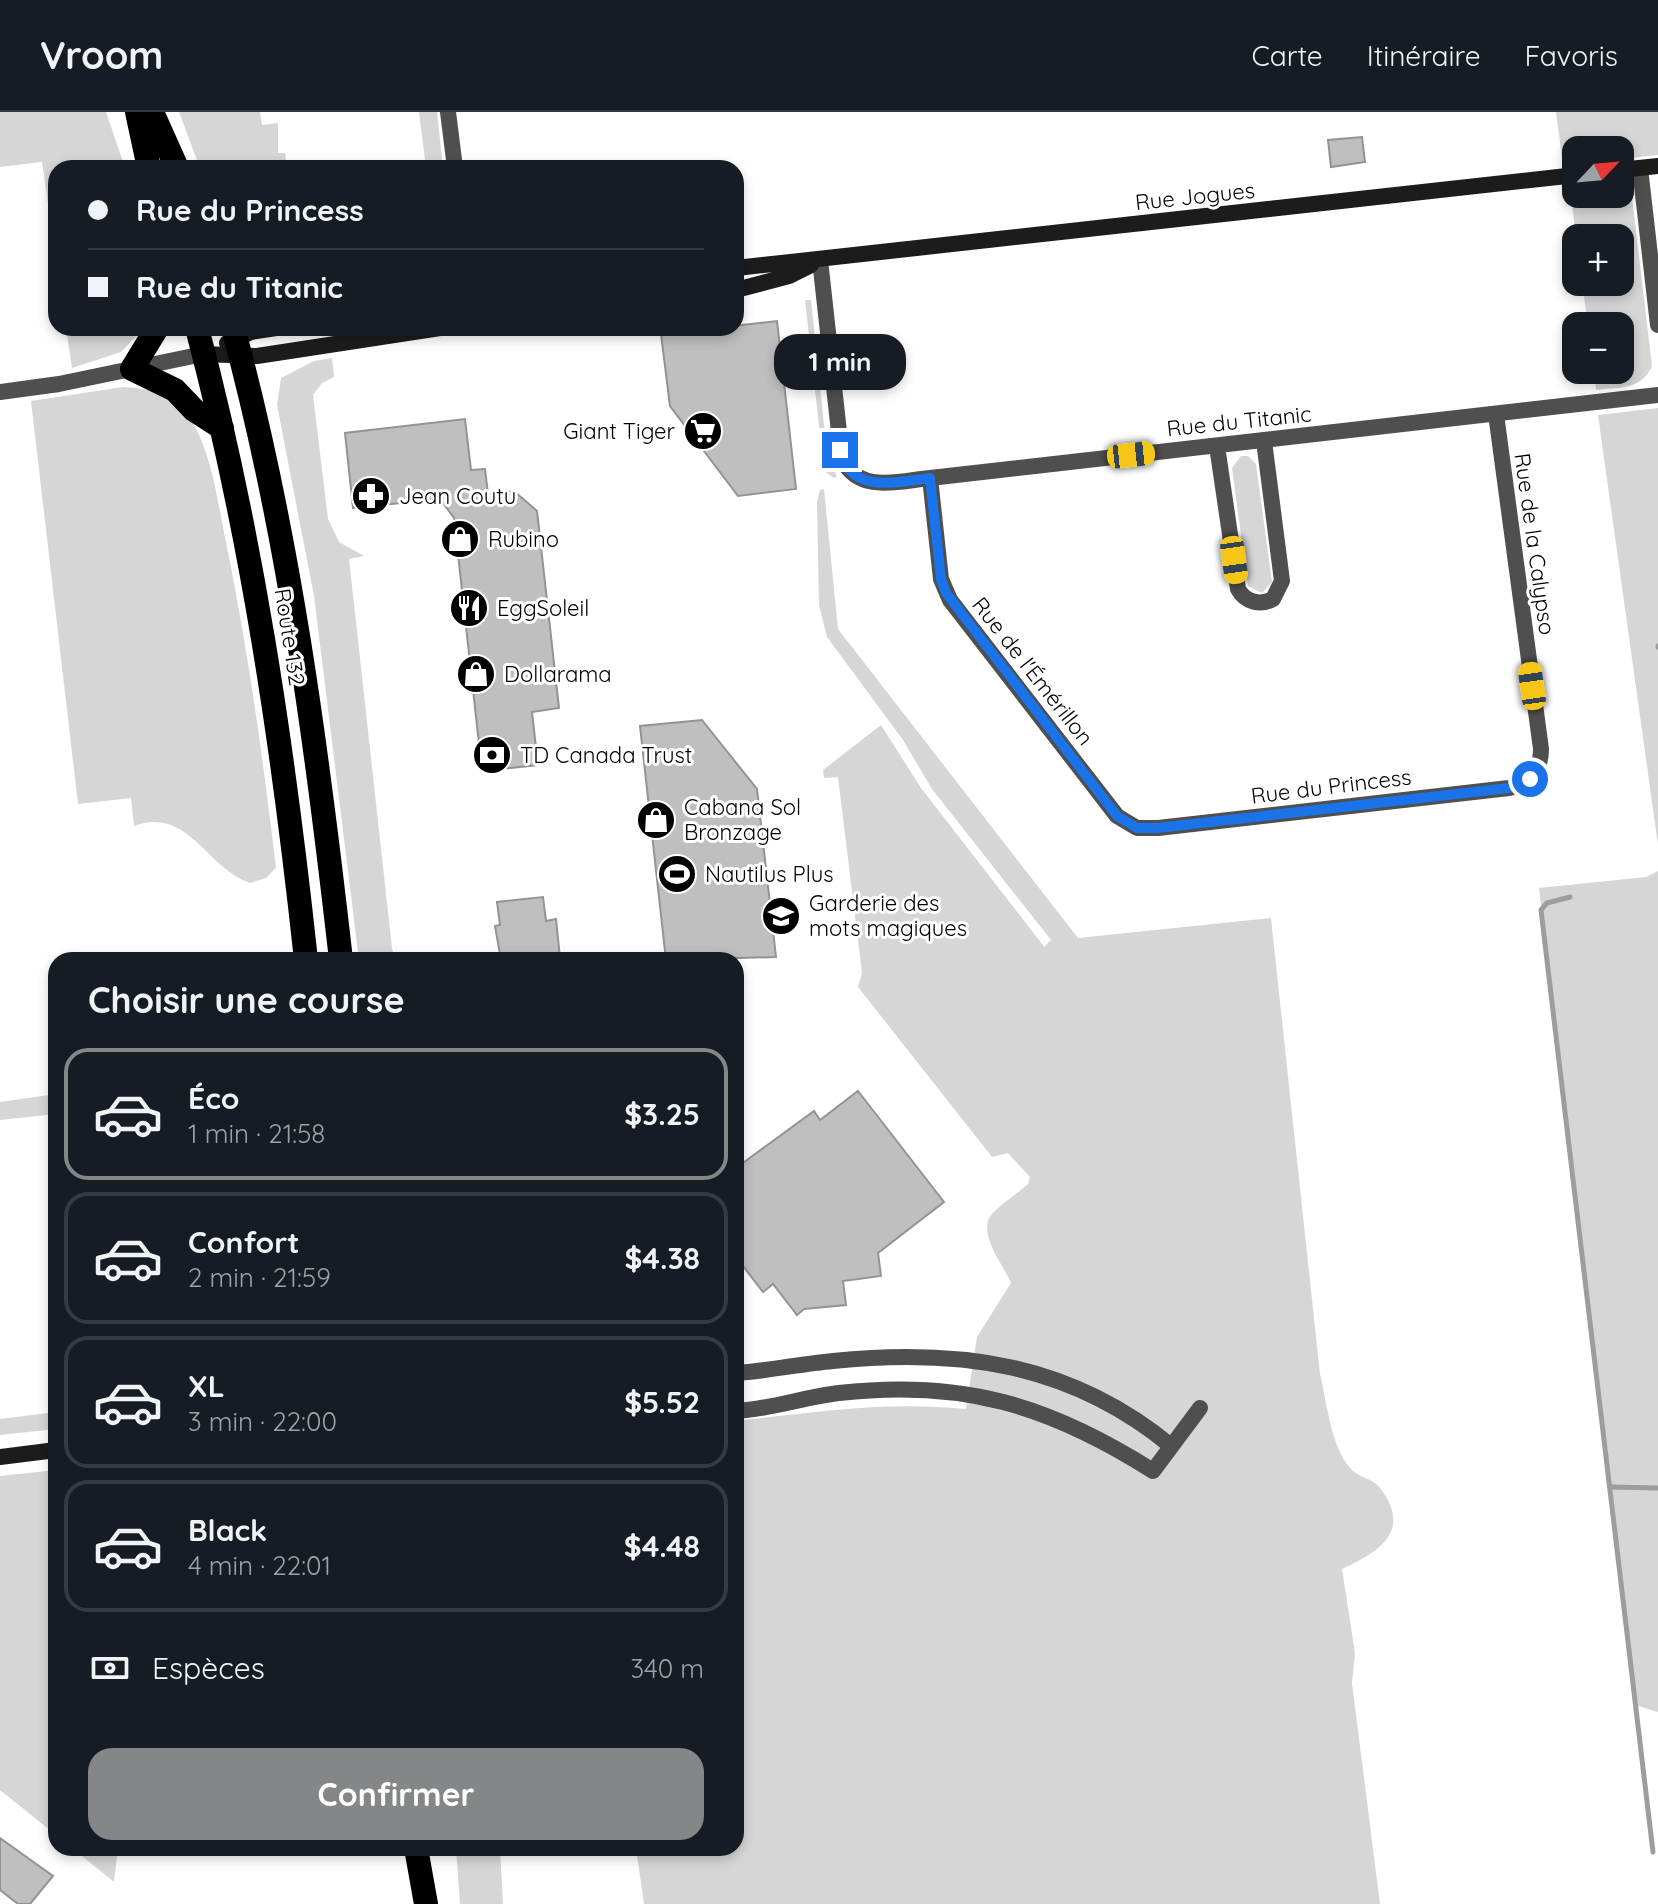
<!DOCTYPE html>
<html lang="fr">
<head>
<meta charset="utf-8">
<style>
  body { margin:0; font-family:Quicksand,sans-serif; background:#20242c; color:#f1f3f6; height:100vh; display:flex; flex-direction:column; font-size:30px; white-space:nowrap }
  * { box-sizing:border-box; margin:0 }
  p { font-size:26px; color:#9ea1a6 }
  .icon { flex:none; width:44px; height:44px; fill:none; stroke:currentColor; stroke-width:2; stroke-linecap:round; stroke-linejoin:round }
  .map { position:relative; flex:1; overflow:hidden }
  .details { position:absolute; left:48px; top:840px; width:696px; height:904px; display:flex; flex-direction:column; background:#171b24; border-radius:24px; box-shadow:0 4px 12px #0003 }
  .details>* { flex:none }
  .guide { position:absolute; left:48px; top:48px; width:696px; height:176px; border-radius:24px; box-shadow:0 4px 12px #0003; display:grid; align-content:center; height:176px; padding:0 40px; background:#171b24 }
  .needle { width:52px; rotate:64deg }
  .tools { position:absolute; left:1562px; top:24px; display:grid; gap:16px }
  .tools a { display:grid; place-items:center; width:72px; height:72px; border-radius:16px; background:#171b24; box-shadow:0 4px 12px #0003; font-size:40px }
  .end { position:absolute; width:36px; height:36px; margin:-18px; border:10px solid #1a73e8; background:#fff; box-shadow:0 0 0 4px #fff }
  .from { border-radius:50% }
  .bubble { position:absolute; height:56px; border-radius:24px; background:#171b24; box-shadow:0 4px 12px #0003; font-size:26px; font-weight:700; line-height:56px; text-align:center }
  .car { position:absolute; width:24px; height:48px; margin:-24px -12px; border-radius:10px; box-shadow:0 0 6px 2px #0007; background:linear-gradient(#f5c518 24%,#345 0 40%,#f5c518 0 76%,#345 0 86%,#f5c518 0) }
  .guide b { display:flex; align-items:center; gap:28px; height:76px; font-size:30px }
  .guide b+b { border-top:2px solid #363941 }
  .guide i { width:20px; height:20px; background:#f1f3f6 }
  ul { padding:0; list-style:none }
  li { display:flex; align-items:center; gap:24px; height:132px; margin:0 16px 12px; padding:0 24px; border:4px solid #363941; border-radius:24px }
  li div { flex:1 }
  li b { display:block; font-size:30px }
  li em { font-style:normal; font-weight:700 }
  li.current { border-color:#858687 }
  li>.icon { width:72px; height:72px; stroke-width:1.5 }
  h2 { padding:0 40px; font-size:36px; line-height:96px }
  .pay { display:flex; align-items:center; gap:20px; height:88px; padding:0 40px; font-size:30px }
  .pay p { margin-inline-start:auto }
  .button { display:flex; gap:16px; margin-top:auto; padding:16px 40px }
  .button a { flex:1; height:92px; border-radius:24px; background:#858687; color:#fff; font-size:32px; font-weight:700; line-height:92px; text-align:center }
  header { display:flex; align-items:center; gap:48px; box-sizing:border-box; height:112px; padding:0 40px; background:#171b24; border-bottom:2px solid #363941 }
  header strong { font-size:38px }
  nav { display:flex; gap:44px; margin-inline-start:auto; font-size:28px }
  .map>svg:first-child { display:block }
</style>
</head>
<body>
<header>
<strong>Vroom</strong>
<nav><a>Carte</a><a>Itinéraire</a><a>Favoris</a></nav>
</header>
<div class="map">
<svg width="1658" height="1792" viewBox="0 0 1658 1792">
  <rect width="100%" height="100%" fill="#fff"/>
  <path fill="#d6d6d6" d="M 0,0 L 106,0 L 125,56 L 56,56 L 56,146 L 42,50 L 0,55 Z
    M 179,0 L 260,0 L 262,13 L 278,11 L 278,41 L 285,41 L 287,56 L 200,56 Z
    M 419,0 L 437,0 L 443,55 L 426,56 Z
    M 1556,0 L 1658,0 L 1658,43 L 1620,47 L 1620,38 L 1576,38 L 1576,52 L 1563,54 Z
    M 1632,85 L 1652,254 C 1642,278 1620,275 1596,278 L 1594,258 L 1620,258 L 1620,214 L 1588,214 L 1582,170 L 1620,170 L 1620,126 L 1576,126 L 1572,92 Z
    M 805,188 L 811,188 L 827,342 L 837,365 L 834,366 L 824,359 Z
    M 66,216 L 144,216 L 121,240 L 72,256 Z
    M 332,246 L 334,265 L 322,271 L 313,283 L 328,407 L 339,430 L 364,444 L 349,447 L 392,836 L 394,845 L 411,844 L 411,848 L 359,848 L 314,484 L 277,293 L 281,266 L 314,249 Z
    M 123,275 C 153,276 178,286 194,313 C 213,347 218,393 226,430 C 248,538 263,646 276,756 L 266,766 L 250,771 C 205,755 188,694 134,714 L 131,686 L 78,692 L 31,289 Z
    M 1658,296 L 1658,733 L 1598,303 Z
    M 1241,344 L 1248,344 L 1256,352 L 1272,470 L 1262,481 L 1248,474 L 1232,356 Z
    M 824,377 L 838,517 L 1078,826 L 1271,806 L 1320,1262 C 1327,1290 1330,1332 1350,1356 C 1357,1365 1373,1366 1380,1376 C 1413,1419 1379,1440 1342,1457 L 1355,1541 L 1352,1571 L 1380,1792 L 644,1792 L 636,1736 L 736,1736 L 736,1309 C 818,1300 882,1289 966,1297 L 977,1225 L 1011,1171 C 1003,1152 975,1119 993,1101 C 1004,1090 1017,1082 1028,1072 L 1030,1065 L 1008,1041 L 992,1045 L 858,875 L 862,861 L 838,665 L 824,666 L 823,658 L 881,613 L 921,676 L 1039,828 L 1044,835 L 1051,828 L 932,677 L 903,628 L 827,525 L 819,493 L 817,390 L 820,378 Z
    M 1658,759 L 1658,1600 L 1635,1593 L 1539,776 L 1646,765 Z
    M 56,982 L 56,1002 L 0,1008 L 0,990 Z
    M 56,1300 L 56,1317 L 0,1323 L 0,1307 Z
    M 56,1358 L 56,1723 L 0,1678 L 0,1364 Z
    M 72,1736 L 125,1736 L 117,1744 L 114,1770 Z
    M 456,1736 L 500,1736 L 503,1792 L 460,1792 Z"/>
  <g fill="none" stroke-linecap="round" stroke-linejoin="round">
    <path stroke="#9d9d9d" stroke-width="5" d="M 1658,534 L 1658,535
      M 1570,785 L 1547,791 L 1541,798 L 1653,1740
      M 1612,1375 L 1658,1376"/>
  </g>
  <path fill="#bfbfbf" stroke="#939393" stroke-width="2" d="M 1362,25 L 1365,50 L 1331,55 L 1328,28 Z
    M 777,209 L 796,377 L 738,384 L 670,294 L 661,222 Z
    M 465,307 L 471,358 L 485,357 L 488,382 L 514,379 L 537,399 L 559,596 L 532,600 L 538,653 L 482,659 L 454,406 L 440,387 L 353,396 L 345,321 Z
    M 702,608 L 757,677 L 776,845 L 666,848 L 640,614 Z
    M 543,785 L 546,809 L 556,807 L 560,846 L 501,848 L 495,814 L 500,813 L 497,790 Z
    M 858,979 L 944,1090 L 878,1141 L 881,1164 L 843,1169 L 846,1193 L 804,1197 L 797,1203 L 773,1172 L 763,1180 L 736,1145 L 736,1056 L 814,999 L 820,1008 Z
    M 0,1726 L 53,1764 L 30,1792 L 18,1792 L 0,1778 Z"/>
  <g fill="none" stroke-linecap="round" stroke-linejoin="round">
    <path stroke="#4f4f4f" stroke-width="16" d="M 448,0 L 455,56
      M 1640,56 L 1658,213
      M 820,148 L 842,347 C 859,382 899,369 930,366 L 1658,283
      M 0,280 L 59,272 L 203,242
      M 1217,334 L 1238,477 C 1245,490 1260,494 1273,487 L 1282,469 L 1264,329
      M 930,366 L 941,467 L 950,488 L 1117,704 L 1137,716 L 1158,716 L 1509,676 C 1530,673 1541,657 1541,637 L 1496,302
      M 736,1261 C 768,1259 800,1252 833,1249 C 959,1236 1070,1251 1171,1334
      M 736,1299 C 772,1297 804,1285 839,1281 C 962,1267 1049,1293 1153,1359 L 1200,1296"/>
    <path stroke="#1c1c1c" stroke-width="16" d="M 1620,58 L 1658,54
      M 736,156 L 1576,63
      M 736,178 L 789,164 L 811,153
      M 227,231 L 251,220 L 276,216
      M 203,242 L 257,244 L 440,216
      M 0,1345 L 56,1338"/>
    <path stroke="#000" stroke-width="24" d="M 137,0 L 149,56
      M 152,0 L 177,56
      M 157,216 L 132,257 L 175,278 L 194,298 L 222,316
      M 197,216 C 252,424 283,634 306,848
      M 233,216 C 289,422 317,636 341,848
      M 416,1736 L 426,1792"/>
  </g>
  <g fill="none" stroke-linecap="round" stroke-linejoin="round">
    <path stroke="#1a73e8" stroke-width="10" d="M 840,338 C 850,383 896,370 930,366 L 941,467 L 946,481 L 1117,704 L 1137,716 L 1158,716 L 1509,676 L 1530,667"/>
  </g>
  <defs>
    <g id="supermarket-disc" transform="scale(2)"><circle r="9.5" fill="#000" stroke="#fff"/><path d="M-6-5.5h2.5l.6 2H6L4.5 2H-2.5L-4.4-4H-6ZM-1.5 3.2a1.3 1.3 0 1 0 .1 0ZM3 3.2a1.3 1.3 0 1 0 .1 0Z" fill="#fff"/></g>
    <g id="pharmacy-disc" transform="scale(2)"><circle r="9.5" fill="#000" stroke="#fff"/><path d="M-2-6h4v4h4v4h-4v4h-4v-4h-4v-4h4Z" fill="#fff"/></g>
    <g id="shop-disc" transform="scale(2)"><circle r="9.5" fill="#000" stroke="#fff"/><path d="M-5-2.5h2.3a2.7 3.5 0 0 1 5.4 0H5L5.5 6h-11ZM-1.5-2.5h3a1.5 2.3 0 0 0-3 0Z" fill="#fff"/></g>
    <g id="restaurant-disc" transform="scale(2)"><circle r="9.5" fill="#000" stroke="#fff"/><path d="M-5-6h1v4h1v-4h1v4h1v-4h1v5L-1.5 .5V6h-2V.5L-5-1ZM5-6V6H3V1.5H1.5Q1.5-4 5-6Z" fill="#fff"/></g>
    <g id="bank-disc" transform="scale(2)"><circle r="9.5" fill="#000" stroke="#fff"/><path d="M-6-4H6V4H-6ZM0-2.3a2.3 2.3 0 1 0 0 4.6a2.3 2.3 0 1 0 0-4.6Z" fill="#fff"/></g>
    <g id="stadium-disc" transform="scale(2)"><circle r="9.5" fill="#000" stroke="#fff"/><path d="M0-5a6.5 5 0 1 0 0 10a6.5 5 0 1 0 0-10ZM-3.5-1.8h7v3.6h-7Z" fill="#fff"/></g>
    <g id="school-disc" transform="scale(2)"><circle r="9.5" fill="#000" stroke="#fff"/><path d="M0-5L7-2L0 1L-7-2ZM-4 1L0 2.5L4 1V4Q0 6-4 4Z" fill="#fff"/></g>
  </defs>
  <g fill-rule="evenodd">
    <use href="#supermarket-disc" x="703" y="319"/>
    <use href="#pharmacy-disc" x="371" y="384"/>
    <use href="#shop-disc" x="460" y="427"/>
    <use href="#restaurant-disc" x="469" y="496"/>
    <use href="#shop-disc" x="476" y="562"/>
    <use href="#bank-disc" x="492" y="643"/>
    <use href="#shop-disc" x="656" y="708"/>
    <use href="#stadium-disc" x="677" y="762"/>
    <use href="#school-disc" x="781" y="804"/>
  </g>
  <g text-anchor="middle" stroke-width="6" stroke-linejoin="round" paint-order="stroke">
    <g font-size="22" fill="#000" stroke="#fff">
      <text transform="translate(1195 84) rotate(-6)" y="8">Rue Jogues</text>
      <text transform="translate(1239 309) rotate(-6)" y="8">Rue du Titanic</text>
      <text transform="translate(1535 432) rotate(82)" y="8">Rue de la Calypso</text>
      <text transform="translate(290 525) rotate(81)" y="8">Route 132</text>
      <text transform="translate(1033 559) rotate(52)" y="8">Rue de l'Émérillon</text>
      <text transform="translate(1331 674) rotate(-7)" y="8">Rue du Princess</text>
    </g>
    <g font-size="22" fill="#000" stroke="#fff" text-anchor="start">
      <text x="675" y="327" text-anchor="end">Giant Tiger</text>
      <text x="399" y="392">Jean Coutu</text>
      <text x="488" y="435">Rubino</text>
      <text x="497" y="504">EggSoleil</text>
      <text x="504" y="570">Dollarama</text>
      <text x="520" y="651">TD Canada Trust</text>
      <text x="684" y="703">Cabana Sol<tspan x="684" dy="25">Bronzage</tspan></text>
      <text x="705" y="770">Nautilus Plus</text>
      <text x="809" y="799">Garderie des<tspan x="809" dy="25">mots magiques</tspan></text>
    </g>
  </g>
</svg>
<div class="tools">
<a><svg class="needle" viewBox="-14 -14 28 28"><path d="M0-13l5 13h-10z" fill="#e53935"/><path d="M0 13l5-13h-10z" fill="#9ea1a6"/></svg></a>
<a>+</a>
<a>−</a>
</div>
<i class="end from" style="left:1530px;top:667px"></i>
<i class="end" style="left:840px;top:338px"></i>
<div class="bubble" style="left:774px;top:222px;width:132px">1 min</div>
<i class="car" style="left:1131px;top:343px;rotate:84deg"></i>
<i class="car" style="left:1234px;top:448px;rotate:172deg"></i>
<i class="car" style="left:1532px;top:574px;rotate:352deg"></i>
<div class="guide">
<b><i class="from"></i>Rue du Princess</b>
<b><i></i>Rue du Titanic</b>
</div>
<section class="details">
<h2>Choisir une course</h2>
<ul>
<li class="current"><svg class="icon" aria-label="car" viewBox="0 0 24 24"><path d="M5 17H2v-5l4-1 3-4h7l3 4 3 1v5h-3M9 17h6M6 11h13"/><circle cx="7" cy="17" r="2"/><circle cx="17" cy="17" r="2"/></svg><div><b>Éco</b><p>1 min · 21:58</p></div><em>$3.25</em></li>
<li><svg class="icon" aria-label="car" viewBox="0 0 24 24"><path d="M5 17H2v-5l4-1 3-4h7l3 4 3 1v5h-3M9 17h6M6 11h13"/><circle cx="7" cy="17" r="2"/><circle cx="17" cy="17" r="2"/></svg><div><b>Confort</b><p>2 min · 21:59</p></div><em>$4.38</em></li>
<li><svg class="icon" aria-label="car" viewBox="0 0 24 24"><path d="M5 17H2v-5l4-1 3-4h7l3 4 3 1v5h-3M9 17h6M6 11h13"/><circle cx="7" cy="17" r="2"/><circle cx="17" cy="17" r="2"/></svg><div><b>XL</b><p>3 min · 22:00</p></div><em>$5.52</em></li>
<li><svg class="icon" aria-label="car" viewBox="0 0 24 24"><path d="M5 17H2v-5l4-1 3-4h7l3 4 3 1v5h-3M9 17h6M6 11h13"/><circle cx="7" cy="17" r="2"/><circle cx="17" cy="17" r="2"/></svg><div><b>Black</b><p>4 min · 22:01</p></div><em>$4.48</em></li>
</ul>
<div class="pay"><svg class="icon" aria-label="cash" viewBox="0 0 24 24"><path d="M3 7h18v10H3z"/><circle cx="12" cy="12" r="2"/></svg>Espèces<p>340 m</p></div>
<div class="button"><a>Confirmer</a></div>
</section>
</div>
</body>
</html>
